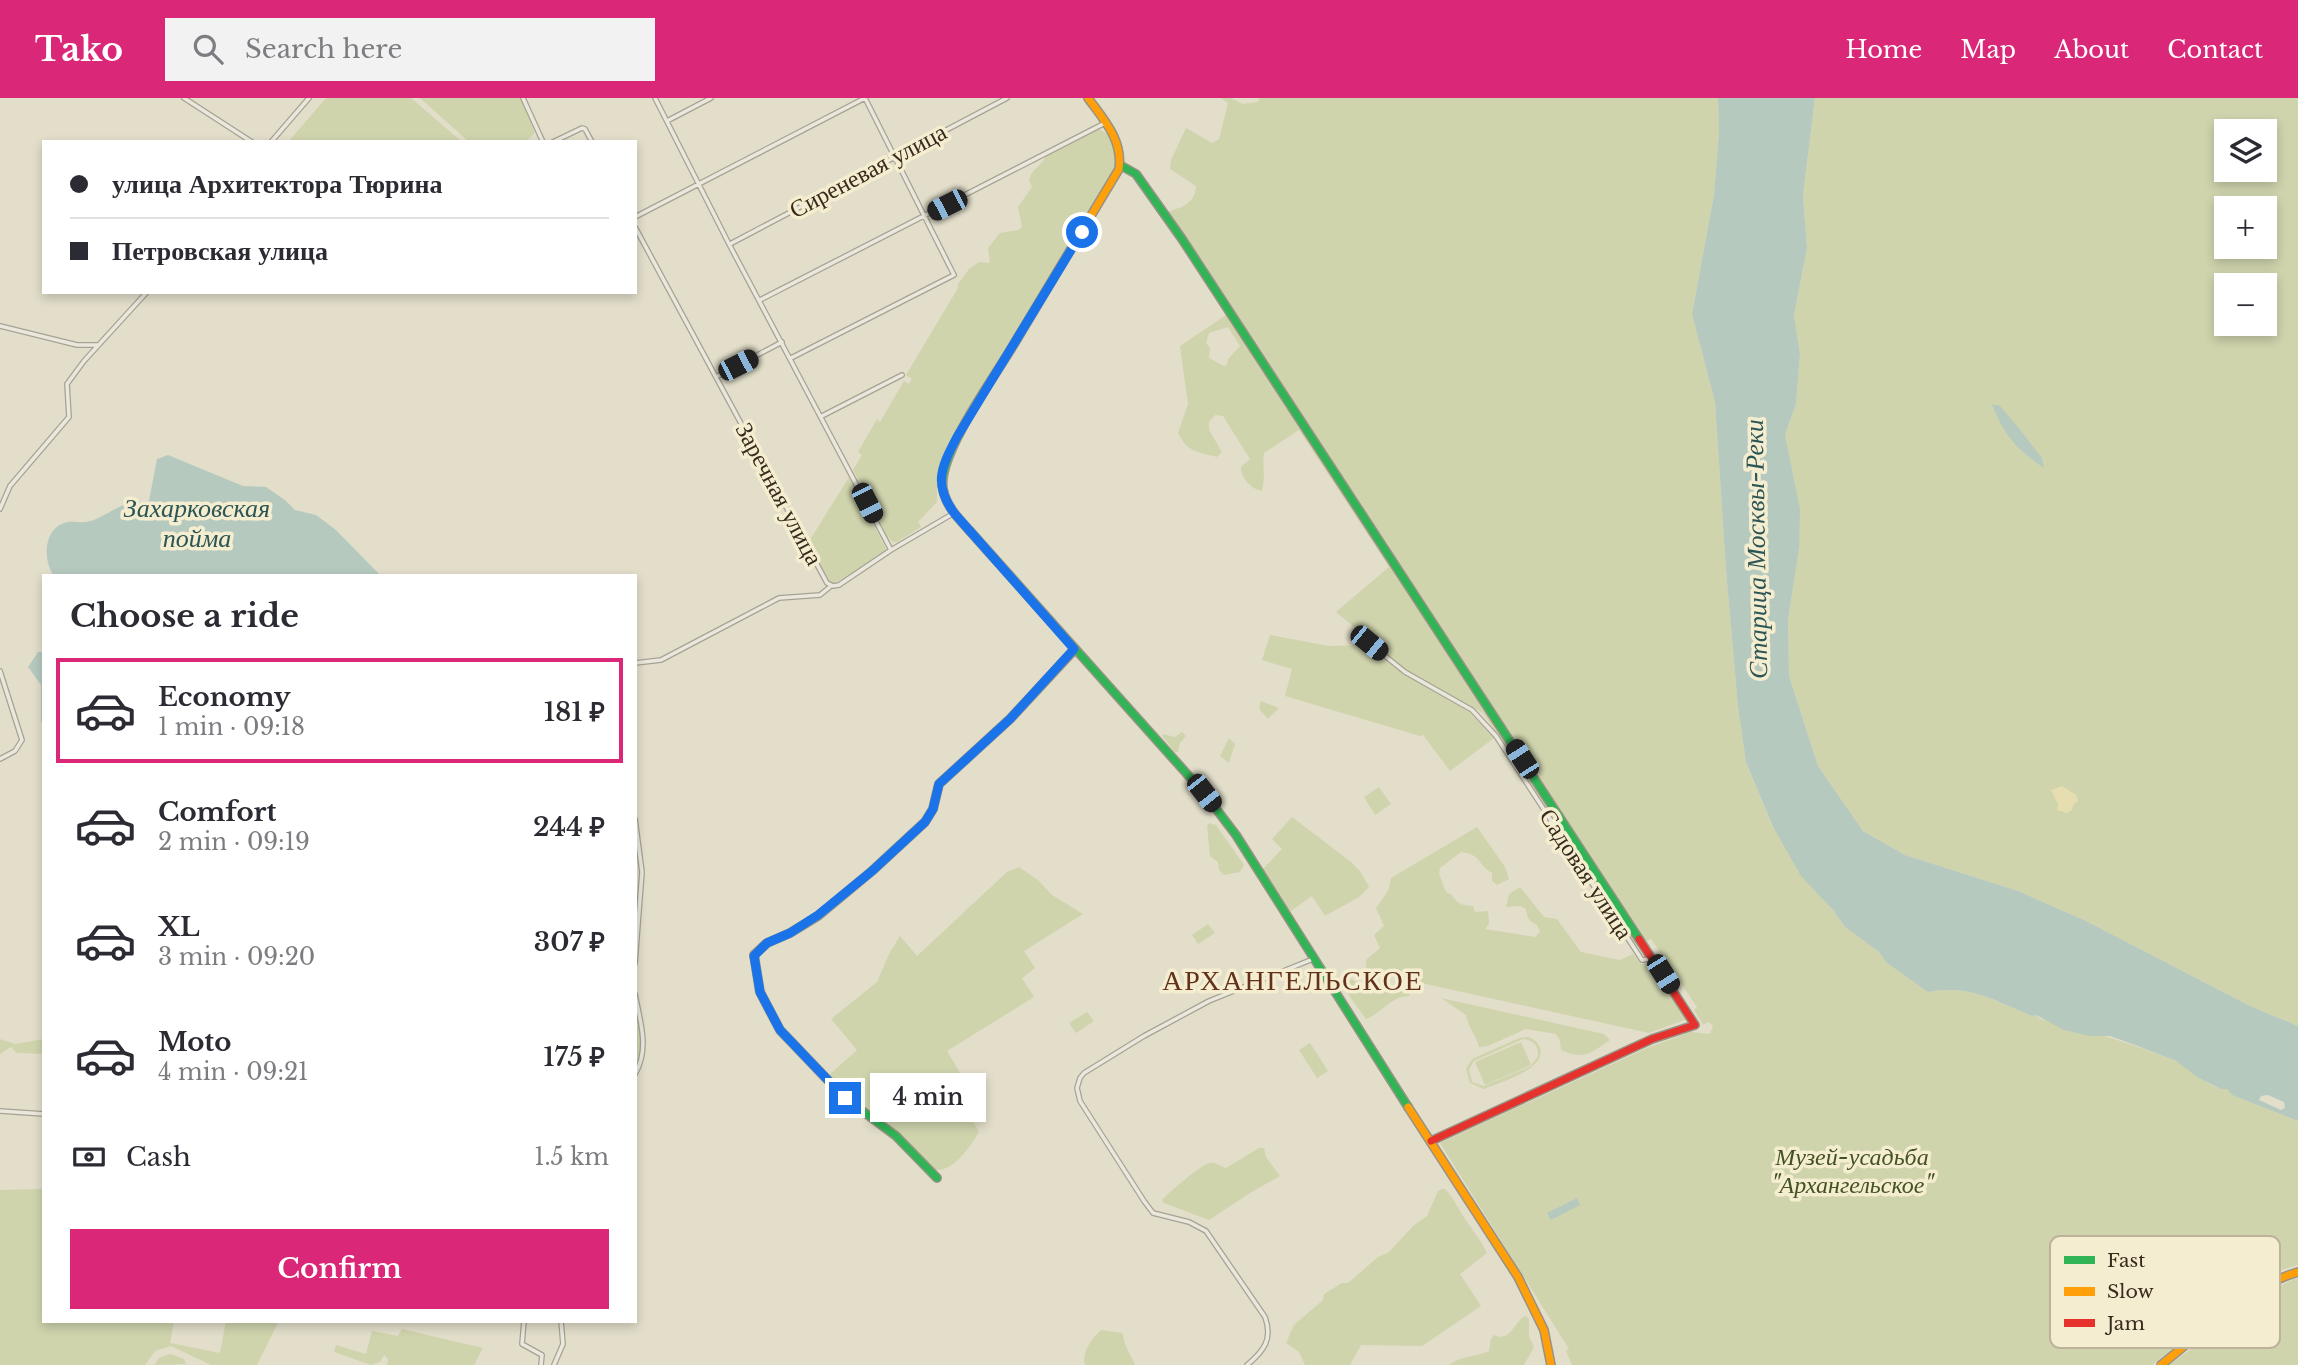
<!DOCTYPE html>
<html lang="en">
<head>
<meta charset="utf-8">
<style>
  body { margin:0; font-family:"Libre Baskerville",serif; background:#f2f2f3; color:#2b2b33; height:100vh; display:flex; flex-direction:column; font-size:26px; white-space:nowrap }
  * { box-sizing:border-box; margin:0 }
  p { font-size:23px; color:#7c7c81 }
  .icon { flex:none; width:38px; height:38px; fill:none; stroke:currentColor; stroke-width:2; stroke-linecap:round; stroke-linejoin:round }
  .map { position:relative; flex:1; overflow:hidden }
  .details { position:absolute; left:42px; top:476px; width:595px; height:749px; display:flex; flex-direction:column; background:#fff; border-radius:0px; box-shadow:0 4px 10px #0003 }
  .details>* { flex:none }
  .hud { position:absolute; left:42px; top:42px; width:595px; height:154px; border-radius:0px; box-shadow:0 4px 10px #0003; display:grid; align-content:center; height:154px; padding:0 28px; background:#fff }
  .tools { position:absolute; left:2214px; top:21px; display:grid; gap:14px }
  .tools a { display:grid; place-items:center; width:63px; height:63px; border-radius:0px; background:#fff; box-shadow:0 4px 10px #0003; font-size:35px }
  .end { position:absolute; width:32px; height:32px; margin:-16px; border:9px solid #1a73e8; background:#fff; box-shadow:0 0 0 4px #fff }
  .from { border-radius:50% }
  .bubble { position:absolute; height:49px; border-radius:0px; background:#fff; box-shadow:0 4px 10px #0003; font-size:23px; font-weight:600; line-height:49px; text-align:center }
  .car { position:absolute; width:21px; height:42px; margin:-21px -10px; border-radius:9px; box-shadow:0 0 5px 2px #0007; background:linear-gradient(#222 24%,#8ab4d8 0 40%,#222 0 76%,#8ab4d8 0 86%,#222 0) }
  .hud b { display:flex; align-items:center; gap:24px; height:66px; font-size:26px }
  .hud b+b { border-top:2px solid #e1e1e2 }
  .hud i { width:18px; height:18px; background:#2b2b33 }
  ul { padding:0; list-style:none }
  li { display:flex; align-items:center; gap:21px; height:105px; margin:0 14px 10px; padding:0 14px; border:4px solid transparent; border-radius:0px }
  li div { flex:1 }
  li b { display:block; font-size:26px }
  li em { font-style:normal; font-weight:600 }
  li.active { border-color:#db2777 }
  li>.icon { width:63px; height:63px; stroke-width:1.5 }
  h2 { padding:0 28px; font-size:32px; line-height:84px }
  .pay { display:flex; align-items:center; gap:18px; height:77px; padding:0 28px; font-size:26px }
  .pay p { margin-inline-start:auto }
  .action { display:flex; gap:14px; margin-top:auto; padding:14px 28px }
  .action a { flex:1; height:80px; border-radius:0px; background:#db2777; color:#fff; font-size:28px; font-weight:600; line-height:80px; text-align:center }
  header { display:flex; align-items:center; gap:42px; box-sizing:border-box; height:98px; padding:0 35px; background:#db2777; color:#fff }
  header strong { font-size:33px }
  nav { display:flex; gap:38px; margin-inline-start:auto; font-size:24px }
  .search { width:490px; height:63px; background:#f2f2f3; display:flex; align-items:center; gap:18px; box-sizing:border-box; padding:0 24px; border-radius:0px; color:#7c7c81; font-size:26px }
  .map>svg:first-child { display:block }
</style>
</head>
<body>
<header>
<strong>Tako</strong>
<div class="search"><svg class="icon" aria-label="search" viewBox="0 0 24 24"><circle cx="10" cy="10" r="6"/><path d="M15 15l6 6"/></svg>Search here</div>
<nav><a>Home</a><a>Map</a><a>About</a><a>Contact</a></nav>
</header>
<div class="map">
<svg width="2298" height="1267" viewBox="0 0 2298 1267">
  <rect width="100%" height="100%" fill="#e2deca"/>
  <path fill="#cfd4ad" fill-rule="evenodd" d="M 326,0 L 411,0 L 462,44 L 288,44 Z
    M 420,0 L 521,0 L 535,35 L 525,44 L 469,44 Z
    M 1221,0 L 1231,0 L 1243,6 L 1258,4 L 1259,0 L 1718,0 L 1719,33 L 1714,97 L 1692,216 L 1715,304 L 1726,472 L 1738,609 L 1746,664 L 1772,728 L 1845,829 L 1879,854 L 1888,865 L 1928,894 C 1970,886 1994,903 2032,918 L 2036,917 L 2040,921 C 2087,932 2132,945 2175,963 C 2194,971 2206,990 2227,991 L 2232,997 L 2298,1023 L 2298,1167 L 2278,1173 L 2259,1186 L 2152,1267 L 1572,1267 L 1566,1253 L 1569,1251 L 1440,1045 L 1647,950 L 1691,934 L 1710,936 L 1713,928 L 1709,924 L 1703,927 L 1694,912 L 1697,909 L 1651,841 L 1636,848 L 1483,615 L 1406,572 L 1336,514 L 1389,469 L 1299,332 L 1264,355 C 1262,370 1266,376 1262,393 C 1251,391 1241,380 1241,369 L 1250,361 L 1223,318 L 1215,317 L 1209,324 L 1209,332 L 1222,354 L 1217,359 C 1198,354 1187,354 1178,335 L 1188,306 L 1180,248 L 1226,217 L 1161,116 C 1177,110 1195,109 1196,88 L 1170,71 L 1171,62 L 1186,30 L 1212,45 L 1219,41 L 1228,5 ZM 1228,229 L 1240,248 L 1228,261 L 1227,267 L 1224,268 L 1209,260 L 1210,250 L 1206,245 L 1209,235 Z
    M 1815,0 L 2298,0 L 2298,928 L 2250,908 L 2086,823 L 2018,793 L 1905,757 L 1863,733 L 1818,668 L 1789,578 L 1788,522 L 1799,451 L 1785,337 L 1796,306 L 1800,256 L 1794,217 L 1807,150 L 1803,97 ZM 2226,33 L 2264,33 L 2264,72 L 2226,72 ZM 2226,110 L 2264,110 L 2264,149 L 2226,149 ZM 2226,187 L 2264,187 L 2264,226 L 2226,226 Z
    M 1099,31 C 1120,41 1121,60 1111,79 L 944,356 L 937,387 L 937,404 L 918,424 L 921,429 L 897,444 L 893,444 L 887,438 L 853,372 L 862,357 L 858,354 L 877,321 L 880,324 L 904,283 L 909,286 L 912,281 L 906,277 L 958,190 L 958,186 L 969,171 L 979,164 L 990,165 L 988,150 L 1000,135 L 1018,132 L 1022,129 L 1018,109 L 1032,89 L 1029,82 C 1032,70 1042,68 1046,58 Z
    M 849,379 L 886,451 L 884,455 L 834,486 L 830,484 L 808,445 Z
    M 1270,537 L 1329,548 L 1368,547 L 1405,576 L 1469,614 L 1494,640 L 1450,673 L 1423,637 L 1420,638 L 1285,598 L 1292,571 L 1262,562 Z
    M 1261,603 L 1279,610 L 1268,621 L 1259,611 Z
    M 1182,634 L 1186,638 L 1180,645 L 1178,654 L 1175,654 L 1162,638 L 1163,636 L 1175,639 Z
    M 1229,640 L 1235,646 L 1229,665 L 1220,658 Z
    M 1379,689 L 1391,706 L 1375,717 L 1364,699 Z
    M 1292,719 L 1351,764 L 1360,773 L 1369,789 L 1359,799 L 1325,818 L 1312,798 L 1291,813 L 1286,811 L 1262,772 L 1282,751 L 1272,741 Z
    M 1209,725 L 1216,727 L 1244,767 L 1240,774 L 1224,777 L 1219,772 L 1218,764 L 1210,758 L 1207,728 Z
    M 1477,729 L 1505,769 L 1509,781 L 1497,787 L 1492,783 L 1492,775 C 1476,766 1483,757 1461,754 L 1440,770 L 1439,776 L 1446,794 L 1452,797 C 1457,807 1463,807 1473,808 L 1475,814 L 1488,813 L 1489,826 L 1485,831 L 1535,839 L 1540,834 L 1537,827 C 1529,823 1527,820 1526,811 L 1520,808 L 1506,809 L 1509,796 L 1520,789 L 1544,819 L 1557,821 L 1581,854 L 1620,862 L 1633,856 L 1641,866 L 1651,865 L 1687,921 L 1649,935 L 1371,874 L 1366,869 L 1366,862 L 1380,850 L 1374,837 L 1384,828 L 1376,810 L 1388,793 L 1391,780 Z
    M 1019,769 L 1038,782 L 1052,797 L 1083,816 L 1024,853 L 1035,870 L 1022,880 L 1034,899 L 947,953 L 976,1001 L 968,1015 L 979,1034 C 970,1049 951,1078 931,1071 L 850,1003 L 828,978 L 857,952 L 831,921 L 877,884 L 889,856 L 900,838 L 917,858 L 1007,774 Z
    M 1208,826 L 1215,835 L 1198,846 L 1192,837 Z
    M 1344,879 C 1366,888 1388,889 1410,896 L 1409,898 C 1391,898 1381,916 1366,921 L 1350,899 L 1341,882 Z
    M 1441,900 L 1604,936 L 1610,942 C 1590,956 1583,962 1561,952 L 1560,943 L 1556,936 L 1526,931 L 1488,948 L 1479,949 C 1476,936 1469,932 1466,917 Z
    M 635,909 C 639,929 645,951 635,969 Z
    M 1087,914 L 1094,923 L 1076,935 L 1069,925 Z
    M 1528,939 C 1534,941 1538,944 1540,950 C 1547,972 1499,984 1484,991 L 1470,985 L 1466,971 L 1472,961 L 1519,940 ZM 1523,941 C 1533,942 1539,948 1538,958 L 1531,968 L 1484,988 L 1472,984 L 1469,972 L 1474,963 Z
    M 0,941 L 15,946 L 44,941 L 44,956 L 17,955 L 11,949 L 0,956 Z
    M 1521,944 L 1531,967 L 1485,987 L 1475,964 Z
    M 1310,945 L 1328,973 L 1317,980 L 1299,952 Z
    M 1259,1050 L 1264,1050 L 1266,1059 L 1280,1078 L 1250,1095 L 1209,1122 L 1164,1105 L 1162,1102 C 1168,1095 1201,1067 1209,1065 C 1215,1064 1220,1068 1226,1070 Z
    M 44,1087 L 44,1223 L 174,1223 L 170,1245 L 220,1255 L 226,1223 L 279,1223 L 257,1267 L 211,1267 L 171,1248 L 155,1253 L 145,1267 L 0,1267 L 0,1092 L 41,1091 Z
    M 1442,1091 L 1445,1091 C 1454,1100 1458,1111 1465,1121 C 1473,1133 1481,1142 1487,1155 L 1460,1176 L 1481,1208 L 1422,1248 L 1361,1247 L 1350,1267 L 1305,1267 L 1299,1254 L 1286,1245 L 1294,1227 L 1323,1202 L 1324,1196 L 1342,1185 L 1348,1185 L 1378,1159 L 1389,1154 L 1413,1128 L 1427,1118 L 1438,1093 Z
    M 2294,1181 L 2298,1181 L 2298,1267 L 2169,1267 L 2268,1194 Z
    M 1525,1218 L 1529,1221 L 1529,1238 L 1534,1249 L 1524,1267 L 1449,1267 C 1461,1258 1475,1259 1489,1253 L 1491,1241 L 1494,1237 C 1510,1245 1514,1224 1525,1218 Z
    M 402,1231 L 483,1250 L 474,1267 L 387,1267 L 388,1261 L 384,1257 L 380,1264 L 371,1267 L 334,1254 L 336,1247 L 366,1256 L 372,1233 L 398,1238 Z
    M 1101,1232 L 1123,1235 C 1123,1247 1131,1256 1135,1267 L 1085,1267 C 1081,1255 1092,1240 1101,1232 Z
    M 170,1256 L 184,1261 L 186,1266 L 154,1267 L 159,1260 Z"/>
  <path fill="#e6ddb1" d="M 2062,688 L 2076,697 L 2078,703 L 2073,707 L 2072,712 L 2067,715 L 2057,712 L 2058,706 L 2051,692 Z"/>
  <path fill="#b6c9bf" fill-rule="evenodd" d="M 1718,0 L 1815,0 L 1803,97 L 1807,150 L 1794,217 L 1800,256 L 1796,306 L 1785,337 L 1800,411 L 1799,451 L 1788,522 L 1789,578 L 1818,668 L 1863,733 L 1905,757 L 2018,793 L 2086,823 L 2250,908 L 2298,928 L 2298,1023 L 2232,997 L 2227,991 L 2221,991 L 2199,980 L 2176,963 L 2135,947 L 2110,938 L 2090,938 L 2064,932 L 2036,917 L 2032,918 C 1995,903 1970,886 1928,894 L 1887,865 L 1879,854 L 1845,829 L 1833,812 L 1801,778 L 1772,727 L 1746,664 L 1738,609 L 1726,472 L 1715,304 L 1692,216 L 1714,97 L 1719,33 ZM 2268,997 L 2284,1004 L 2285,1010 L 2281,1012 L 2259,1002 L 2261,998 Z
    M 1992,306 L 2000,308 L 2021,333 L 2042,360 L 2044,370 C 2017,352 2003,336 1992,306 Z
    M 168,357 L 243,388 L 266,389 L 285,402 L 295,412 L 316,417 L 336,432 L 381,478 L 54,478 C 43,463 43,432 64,425 C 72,422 78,425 86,424 C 100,422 113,410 127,406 C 134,403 142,405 149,403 L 157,361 Z
    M 38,554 L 44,554 L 44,625 L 41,624 L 41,587 L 28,569 Z
    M 1577,1100 L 1580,1107 L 1551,1122 L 1547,1115 Z"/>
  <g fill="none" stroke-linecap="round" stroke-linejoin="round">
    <g stroke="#a7a294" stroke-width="6">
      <path id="street" d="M 184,0 L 252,44
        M 523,0 L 543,44
        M 655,0 L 729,146 L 891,452 L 954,415
        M 667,23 L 711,0
        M 271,44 L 309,0
        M 553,44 L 582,30 L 585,31 L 592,44
        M 635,119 L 865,0
        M 635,129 L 827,485 L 833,488 L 839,487 L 891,452
        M 730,146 L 1007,0
        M 760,202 L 1105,25
        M 0,228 L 77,247 L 98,247
        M 791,260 L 954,177 L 865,0
        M 716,279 L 782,244
        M 822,318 L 902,277
        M 0,411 L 10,388 L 69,319 L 67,286 L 84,263 L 147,194
        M 1369,545 L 1405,574 L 1472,612 L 1496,638 L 1642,862 L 1652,861
        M 635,565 L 661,562 L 779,500 L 820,497 L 831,488
        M 0,573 L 22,642 L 15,653 L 0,661
        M 635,721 L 642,774 L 635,865
        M 635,896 C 640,923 650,951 635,976
        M 0,1013 L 44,1016
        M 524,1223 L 522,1246 L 542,1257 L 541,1267
        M 554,1267 L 563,1246 L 561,1223
        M 1247,1267 C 1264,1253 1273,1241 1265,1219 L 1206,1133 L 1189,1124 L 1153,1115 L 1144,1103 L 1080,1003 L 1077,990 L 1080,980 L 1084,975 L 1144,938 L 1209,903 L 1313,861"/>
    </g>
    <g stroke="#979284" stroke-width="10">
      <path id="fast" d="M 1120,67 L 1136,76 L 1182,141 L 1639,841
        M 1011,251 C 993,281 937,358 943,391 C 946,408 958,420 969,432 L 1204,695 L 1236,737 L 1408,1009
        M 937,1080 L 896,1038 L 845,1000 L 780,932 L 760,894 L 754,857 L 767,845 L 790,835 L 818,818 L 872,773 L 925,724 L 933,711 L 938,690"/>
    </g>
    <g stroke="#979284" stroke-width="10">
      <path id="slow" d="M 1011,251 L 1119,71 C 1123,42 1104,22 1088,0
        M 938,690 L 939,686 L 1010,621 L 1075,551
        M 1408,1009 L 1518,1179 L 1544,1232 L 1551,1267
        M 2161,1267 C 2203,1234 2246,1189 2298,1174"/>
    </g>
    <g stroke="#979284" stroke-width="10">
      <path id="jam" d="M 1431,1043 L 1652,941 L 1695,927 L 1639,841"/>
    </g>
    <use href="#street" stroke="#eae8dc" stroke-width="3.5"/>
    <use href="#fast" stroke="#30b455" stroke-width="7"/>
    <use href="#slow" stroke="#ff9f0a" stroke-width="7"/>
    <use href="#jam" stroke="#e5322d" stroke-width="7"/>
  </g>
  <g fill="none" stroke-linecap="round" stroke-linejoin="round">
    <path stroke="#1a73e8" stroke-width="9" d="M 845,1000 L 780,932 L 760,894 L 754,858 L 767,845 L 790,835 L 818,817 L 872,773 L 925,724 L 933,711 L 939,686 L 1010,621 L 1074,551 L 954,415 C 933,386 941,369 957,339 L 1082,134"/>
  </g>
  <g text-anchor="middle" stroke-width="7" stroke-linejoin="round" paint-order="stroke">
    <g font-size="24" fill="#362b1d" stroke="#f5edd0">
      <text transform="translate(868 73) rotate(-28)" y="8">Сиреневая улица</text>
      <text transform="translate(779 396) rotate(62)" y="8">Заречная улица</text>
      <text transform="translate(1586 776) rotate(57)" y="8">Садовая улица</text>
    </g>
    <g font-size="24" font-style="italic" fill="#435223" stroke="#f5edd0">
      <text x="1852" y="1067">Музей-усадьба<tspan x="1852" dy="28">"Архангельское"</tspan></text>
    </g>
    <g font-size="26" font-style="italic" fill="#2c5556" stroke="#f5edd0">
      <text x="197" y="419">Захарковская<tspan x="197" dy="30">пойма</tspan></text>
      <text transform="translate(1756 451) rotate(-91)" y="9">Старица Москвы-Реки</text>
    </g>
    <g font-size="28" letter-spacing="2" fill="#62311c" stroke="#f5edd0">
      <text x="1293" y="892">АРХАНГЕЛЬСКОЕ</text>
    </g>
  </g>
  <rect x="2050" y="1138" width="230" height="112" rx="10" fill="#f5edd0" stroke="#bcb39a" stroke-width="2"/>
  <rect x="2064" y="1158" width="31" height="8" fill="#30b455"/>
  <rect x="2064" y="1189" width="31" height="9" fill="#ff9f0a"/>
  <rect x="2064" y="1221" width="31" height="8" fill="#e5322d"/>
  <g font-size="19" fill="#362b1d">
    <text x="2107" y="1169">Fast</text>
    <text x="2107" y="1200">Slow</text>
    <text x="2107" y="1232">Jam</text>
  </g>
</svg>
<div class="tools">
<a><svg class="icon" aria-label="layers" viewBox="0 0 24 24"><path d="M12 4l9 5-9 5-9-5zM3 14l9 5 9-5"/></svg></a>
<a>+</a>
<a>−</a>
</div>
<i class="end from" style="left:1082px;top:134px"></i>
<i class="end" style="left:845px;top:1000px"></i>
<div class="bubble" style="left:870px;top:975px;width:116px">4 min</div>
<i class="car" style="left:947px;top:107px;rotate:243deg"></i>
<i class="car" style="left:738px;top:267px;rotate:63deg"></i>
<i class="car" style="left:867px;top:405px;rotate:153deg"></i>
<i class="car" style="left:1369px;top:545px;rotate:129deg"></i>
<i class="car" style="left:1522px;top:661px;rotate:327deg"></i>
<i class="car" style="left:1204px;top:695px;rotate:142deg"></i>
<i class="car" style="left:1663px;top:876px;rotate:148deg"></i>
<div class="hud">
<b><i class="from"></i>улица Архитектора Тюрина</b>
<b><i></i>Петровская улица</b>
</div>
<section class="details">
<h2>Choose a ride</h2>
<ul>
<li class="active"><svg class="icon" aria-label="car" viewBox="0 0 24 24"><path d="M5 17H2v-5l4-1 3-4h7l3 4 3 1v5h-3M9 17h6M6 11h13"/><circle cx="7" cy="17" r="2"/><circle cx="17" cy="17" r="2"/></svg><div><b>Economy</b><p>1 min · 09:18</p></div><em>181 ₽</em></li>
<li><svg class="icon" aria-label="car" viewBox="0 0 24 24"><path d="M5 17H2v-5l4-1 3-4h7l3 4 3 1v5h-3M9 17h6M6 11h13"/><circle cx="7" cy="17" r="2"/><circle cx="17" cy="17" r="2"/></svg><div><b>Comfort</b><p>2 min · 09:19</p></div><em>244 ₽</em></li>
<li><svg class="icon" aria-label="car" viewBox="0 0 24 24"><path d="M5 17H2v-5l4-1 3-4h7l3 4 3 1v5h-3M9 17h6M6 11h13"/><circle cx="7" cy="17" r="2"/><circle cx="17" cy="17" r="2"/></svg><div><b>XL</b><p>3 min · 09:20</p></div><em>307 ₽</em></li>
<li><svg class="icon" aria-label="car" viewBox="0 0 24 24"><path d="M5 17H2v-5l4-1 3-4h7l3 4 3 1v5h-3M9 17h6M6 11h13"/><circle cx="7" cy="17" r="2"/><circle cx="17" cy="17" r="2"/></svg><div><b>Moto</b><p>4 min · 09:21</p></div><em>175 ₽</em></li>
</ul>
<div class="pay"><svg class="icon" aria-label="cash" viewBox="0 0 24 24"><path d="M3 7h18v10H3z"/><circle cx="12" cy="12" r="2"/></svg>Cash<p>1.5 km</p></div>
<div class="action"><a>Confirm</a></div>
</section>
</div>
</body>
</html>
